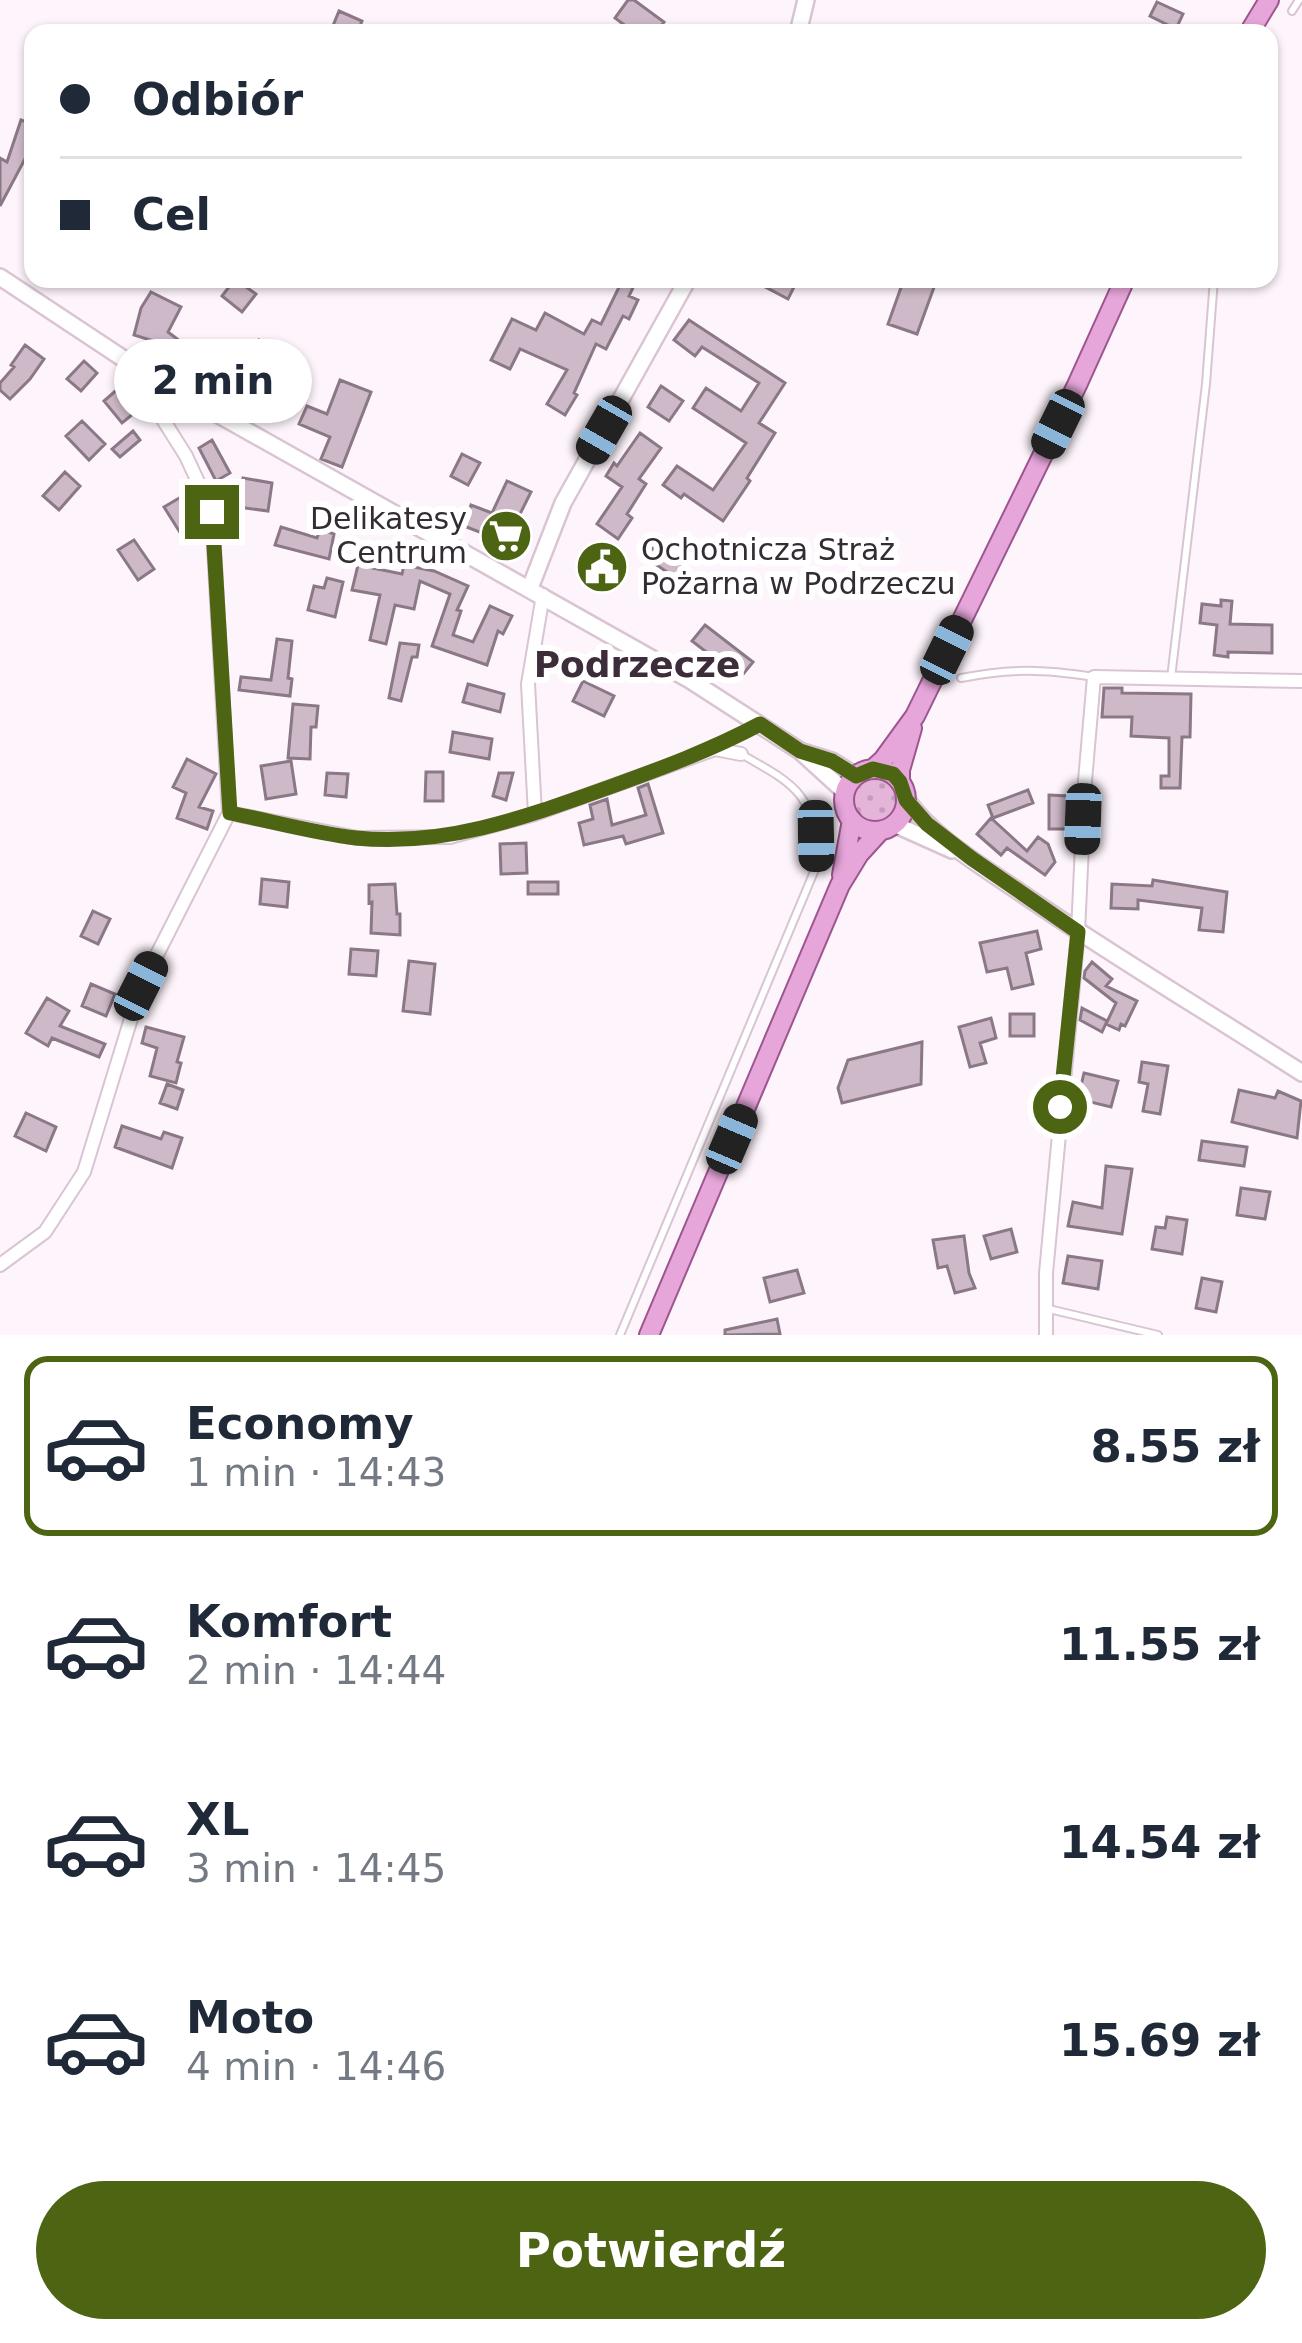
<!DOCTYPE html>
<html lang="pl">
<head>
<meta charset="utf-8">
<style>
  body { margin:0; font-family:"DejaVu Sans",sans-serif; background:#f2f2f3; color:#1f2937; height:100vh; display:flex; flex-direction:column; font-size:45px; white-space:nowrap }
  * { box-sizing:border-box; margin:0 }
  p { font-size:39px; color:#747a83 }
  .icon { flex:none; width:66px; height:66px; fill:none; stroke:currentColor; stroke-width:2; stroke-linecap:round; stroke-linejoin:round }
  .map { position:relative; height:1335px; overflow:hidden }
  .side { display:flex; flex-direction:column; background:#fff; flex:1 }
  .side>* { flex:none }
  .top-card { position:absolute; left:24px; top:24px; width:1254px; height:264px; border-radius:24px; box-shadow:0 3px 9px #0004; display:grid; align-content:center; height:264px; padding:0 36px; background:#fff }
  .end { position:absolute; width:54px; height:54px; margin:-27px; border:15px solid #4d6413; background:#fff; box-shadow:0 0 0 6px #fff }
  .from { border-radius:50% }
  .bubble { position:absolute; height:84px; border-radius:42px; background:#fff; box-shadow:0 3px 9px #0004; font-size:39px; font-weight:700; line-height:84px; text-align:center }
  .car { position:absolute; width:36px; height:72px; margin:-36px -18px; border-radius:15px; box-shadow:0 0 9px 3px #0007; background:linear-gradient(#222 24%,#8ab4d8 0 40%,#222 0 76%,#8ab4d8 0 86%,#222 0) }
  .top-card b { display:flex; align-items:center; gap:42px; height:114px; font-size:45px }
  .top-card b+b { border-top:3px solid #e0e1e3 }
  .top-card i { width:30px; height:30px; background:#1f2937 }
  ul { padding:21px 0 0; list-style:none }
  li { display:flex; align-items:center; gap:36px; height:180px; margin:0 24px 18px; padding:0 12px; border:6px solid transparent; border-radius:24px }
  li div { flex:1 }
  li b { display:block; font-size:45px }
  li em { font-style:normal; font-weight:700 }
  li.selected { border-color:#4d6413 }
  li>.icon { width:108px; height:108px; stroke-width:1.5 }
  .action { display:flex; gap:24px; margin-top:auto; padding:24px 36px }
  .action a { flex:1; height:138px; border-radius:72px; background:#4d6413; color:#fff; font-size:48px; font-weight:700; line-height:138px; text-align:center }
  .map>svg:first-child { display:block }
</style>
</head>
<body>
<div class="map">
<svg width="1302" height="1335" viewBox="0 0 1302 1335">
  <defs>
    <pattern id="grass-dots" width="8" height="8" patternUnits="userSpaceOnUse" patternTransform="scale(3)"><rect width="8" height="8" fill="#e4b5d9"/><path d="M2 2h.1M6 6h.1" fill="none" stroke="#c49cbb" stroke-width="1.8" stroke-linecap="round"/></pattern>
  </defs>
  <rect width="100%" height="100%" fill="#fef5fc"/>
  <path fill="url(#grass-dots)" d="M853 799a23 23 0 1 1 46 0a23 23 0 1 1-46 0Z"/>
  <path fill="#ceb9c8" stroke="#8b7886" stroke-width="3" d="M 628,0 L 634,0 L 664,22 L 656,33 L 635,33 L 615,18 Z
    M 1157,2 L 1183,14 L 1176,29 L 1150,16 Z
    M 339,11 L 362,21 L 357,33 L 330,33 Z
    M 21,120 L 33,124 L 33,135 L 25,159 L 0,206 L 0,158 L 7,162 Z
    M 235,279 L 256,294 L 242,312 L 222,296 Z
    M 623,279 L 637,279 L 629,296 L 638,300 L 629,319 L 623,316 L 606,349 L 596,344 L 574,393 L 577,395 L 565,415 L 547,404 L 567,370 L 520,349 L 510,369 L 491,360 L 512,319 L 536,330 L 545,313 L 584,334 L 592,320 L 601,324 Z
    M 750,279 L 783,279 L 795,285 L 788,299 Z
    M 904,279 L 937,279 L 917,334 L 888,324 Z
    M 151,292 L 181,307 L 168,332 L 193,351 L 188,350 L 177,364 L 156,348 L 160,343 L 134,335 L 141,308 Z
    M 689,320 L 785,383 L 759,423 L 775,433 L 747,478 L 750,481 L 723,521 L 684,494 L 681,498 L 663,485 L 677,466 L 713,490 L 746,443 L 693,408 L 706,388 L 741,411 L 759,383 L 702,347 L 695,356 L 674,340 Z
    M 259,340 L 290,356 L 283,372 L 251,356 Z
    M 25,345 L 44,359 L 30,379 L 10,399 L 0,390 L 0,383 L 14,367 L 11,365 Z
    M 84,361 L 97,373 L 81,391 L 67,379 Z
    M 229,372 L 249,389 L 235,406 L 215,389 Z
    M 340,380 L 371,392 L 342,467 L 321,459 L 330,437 L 299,424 L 307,406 L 327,414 Z
    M 661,386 L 683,401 L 669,421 L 648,407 Z
    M 120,387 L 138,410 L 122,423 L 104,401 Z
    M 82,421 L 105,444 L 89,460 L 66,436 Z
    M 133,431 L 140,440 L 120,457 L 112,449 Z
    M 640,433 L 661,448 L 639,479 L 646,484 L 627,514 L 632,518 L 618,539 L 597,524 L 622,487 L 606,476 L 614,463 L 617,466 Z
    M 212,440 L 230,473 L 216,481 L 199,448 Z
    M 462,454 L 480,463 L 468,485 L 451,476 Z
    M 65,472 L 80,486 L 59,510 L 43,496 Z
    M 243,478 L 272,483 L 268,511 L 238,507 Z
    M 507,481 L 531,492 L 516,522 L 529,527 L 521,548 L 464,526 L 471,505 L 492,513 Z
    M 181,497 L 197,524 L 181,534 L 164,507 Z
    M 281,527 L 317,538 L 320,529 L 334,534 L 329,559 L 275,545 Z
    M 134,540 L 154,569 L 138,580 L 118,550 Z
    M 655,545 L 687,569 L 679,580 L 646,558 Z
    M 590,549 L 624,567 L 614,585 L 580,568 Z
    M 358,565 L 402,574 L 404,565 L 434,571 L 468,586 L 457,610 L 461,611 L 453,635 L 473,642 L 490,606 L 512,616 L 503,634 L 498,631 L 487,665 L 432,646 L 450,594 L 420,581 L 414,609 L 395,605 L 386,644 L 370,640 L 380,595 L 352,590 Z
    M 327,578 L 343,582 L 335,617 L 308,610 L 314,586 L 324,588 Z
    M 1221,600 L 1232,601 L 1230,624 L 1272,625 L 1272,653 L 1228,652 L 1228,657 L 1214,655 L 1217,625 L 1200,623 L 1202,604 L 1221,606 Z
    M 705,625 L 753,662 L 740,678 L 692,641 Z
    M 277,639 L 292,641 L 288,678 L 292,679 L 290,696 L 239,690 L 241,677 L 271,680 Z
    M 400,643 L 419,645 L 417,657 L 412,657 L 401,701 L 389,698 Z
    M 583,681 L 614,696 L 604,716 L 573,701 Z
    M 468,684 L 504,694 L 500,712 L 463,702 Z
    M 1104,688 L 1122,688 L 1122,693 L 1191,694 L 1190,737 L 1182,737 L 1180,788 L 1161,788 L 1161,776 L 1169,776 L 1169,738 L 1131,736 L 1132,717 L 1102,717 Z
    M 293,704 L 318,706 L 316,727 L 311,727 L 310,759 L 288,758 Z
    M 453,732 L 492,739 L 489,759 L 450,752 Z
    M 187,759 L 216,774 L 199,807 L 213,811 L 207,829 L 177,818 L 186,793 L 173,787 Z
    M 291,761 L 296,794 L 266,799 L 261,766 Z
    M 426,772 L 443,772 L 443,801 L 425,801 Z
    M 327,773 L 348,774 L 346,797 L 325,795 Z
    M 499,773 L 513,773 L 506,800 L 493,796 Z
    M 648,784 L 663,833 L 626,844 L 623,836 L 584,845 L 579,823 L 593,819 L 590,805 L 607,799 L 612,825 L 646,815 L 638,788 Z
    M 1028,790 L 1033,803 L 993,818 L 988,805 Z
    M 1049,795 L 1068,796 L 1067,829 L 1049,829 Z
    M 991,818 L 1027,851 L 1038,837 L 1048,844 L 1055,862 L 1045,875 L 1007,848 L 1001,855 L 977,834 Z
    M 526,843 L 527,873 L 501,874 L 500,844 Z
    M 262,879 L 289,882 L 287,907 L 260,904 Z
    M 1153,880 L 1227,892 L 1223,932 L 1199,930 L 1202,908 L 1138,900 L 1138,909 L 1111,908 L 1112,884 L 1152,886 Z
    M 528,882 L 558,882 L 558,894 L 528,894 Z
    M 395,884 L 397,914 L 400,914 L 400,935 L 371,933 L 372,902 L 369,903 L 369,885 Z
    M 93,911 L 110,919 L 98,944 L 81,936 Z
    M 1037,931 L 1041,949 L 1026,953 L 1033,984 L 1012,989 L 1007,968 L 987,972 L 980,943 Z
    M 351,949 L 378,951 L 376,976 L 349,974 Z
    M 409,961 L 435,964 L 430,1014 L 403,1011 Z
    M 1092,962 L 1112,979 L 1106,986 L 1137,1001 L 1125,1026 L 1121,1024 L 1119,1030 L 1106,1024 L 1116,1003 L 1084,978 L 1085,971 Z
    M 91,984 L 115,994 L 106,1016 L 82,1006 Z
    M 47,998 L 69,1011 L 60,1026 L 105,1044 L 99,1057 L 52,1038 L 48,1046 L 26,1033 Z
    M 1082,1008 L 1107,1021 L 1102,1032 L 1080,1020 Z
    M 1010,1014 L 1034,1014 L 1034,1036 L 1010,1036 Z
    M 991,1018 L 996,1038 L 980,1043 L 986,1063 L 970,1067 L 959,1027 Z
    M 146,1027 L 184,1037 L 177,1062 L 181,1063 L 176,1083 L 150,1076 L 157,1048 L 142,1043 Z
    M 922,1042 L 921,1084 L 842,1103 L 838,1088 L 848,1060 Z
    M 1142,1062 L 1168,1066 L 1160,1114 L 1143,1111 L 1148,1084 L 1139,1082 Z
    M 1084,1073 L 1118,1081 L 1111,1107 L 1078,1099 Z
    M 167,1084 L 183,1090 L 177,1109 L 160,1103 Z
    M 1239,1090 L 1275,1098 L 1278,1091 L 1301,1101 L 1297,1138 L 1232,1122 Z
    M 26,1113 L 56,1127 L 46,1151 L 15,1136 Z
    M 122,1126 L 161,1139 L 164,1132 L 182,1138 L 172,1168 L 115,1147 Z
    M 1202,1141 L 1247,1147 L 1244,1166 L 1199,1160 Z
    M 1106,1166 L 1132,1169 L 1122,1234 L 1068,1226 L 1073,1202 L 1102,1208 Z
    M 1241,1188 L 1270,1192 L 1265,1219 L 1237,1215 Z
    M 1167,1217 L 1187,1220 L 1182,1254 L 1152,1249 L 1156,1227 L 1165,1228 Z
    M 1011,1229 L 1017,1252 L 991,1259 L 984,1236 Z
    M 964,1236 L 969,1273 L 975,1288 L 955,1293 L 947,1266 L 938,1268 L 933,1240 Z
    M 1068,1256 L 1102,1261 L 1098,1289 L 1063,1283 Z
    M 797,1270 L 804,1293 L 770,1302 L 764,1278 Z
    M 1202,1278 L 1222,1282 L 1216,1312 L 1196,1308 Z
    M 777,1319 L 780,1334 L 725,1335 L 725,1330 Z"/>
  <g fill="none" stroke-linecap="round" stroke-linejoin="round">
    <g stroke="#d9c4d3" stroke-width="10">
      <path id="service" d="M 1292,11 L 1299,0
        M 961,678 C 1012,668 1043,669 1094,677
        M 1171,678 L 1206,384 L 1214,279
        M 718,747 L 754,728
        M 1049,1309 L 1158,1335
        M 620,1335 L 816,867 C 816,796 800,787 741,754"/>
    </g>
    <g stroke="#d9c4d3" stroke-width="16">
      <path id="minor" d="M 543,595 L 528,684 L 535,814 L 715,749 L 741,754
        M 229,813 L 358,838 L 450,837 L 535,814
        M 0,1265 L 45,1232 L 84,1172 L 141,986 L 229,813 L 212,512 L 186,456 L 145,391 L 148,375
        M 1046,1335 L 1046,1273 L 1078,932 L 1085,781 L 1094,677 L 1302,681"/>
    </g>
    <g stroke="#d9c4d3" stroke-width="20">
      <path id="tertiary" d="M 798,33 L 806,0
        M 0,277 L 148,375 L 690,680 L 800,751 L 845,792
        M 530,588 L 563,503 L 688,279
        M 803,752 L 832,761 L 856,776
        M 906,799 C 934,839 982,866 1021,893 C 1113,956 1209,1013 1302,1073
        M 894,824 L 952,850"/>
    </g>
    <g stroke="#9d558f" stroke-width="22">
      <path id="primary" d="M 1249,33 L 1269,0
        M 873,769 L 883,760 L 915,716 L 1077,385 L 1125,279
        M844 800a31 31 0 1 1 62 0a31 31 0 1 1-62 0Z
        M 900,782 L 900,770 L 912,728
        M 842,875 L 852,820
        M 649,1335 L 840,885 L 859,854 L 880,831"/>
    </g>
    <use href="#service" stroke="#fff" stroke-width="6"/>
    <use href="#minor" stroke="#fff" stroke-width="12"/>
    <use href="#tertiary" stroke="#fff" stroke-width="15"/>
    <use href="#primary" stroke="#e6a6da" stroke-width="18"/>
  </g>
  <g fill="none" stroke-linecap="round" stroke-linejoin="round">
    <path stroke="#4d6413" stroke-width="15" d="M 212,512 L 230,813 C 271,821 314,833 356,838 C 445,847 526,817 607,788 C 660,769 711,750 760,724 L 800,751 L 832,761 L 856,776 L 873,769 L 893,774 L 900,782 L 906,800 L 927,824 L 971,858 L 1078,932 L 1060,1107"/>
  </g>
  <defs>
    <g id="supermarket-disc" transform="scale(2.7)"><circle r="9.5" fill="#4d6413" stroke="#fff"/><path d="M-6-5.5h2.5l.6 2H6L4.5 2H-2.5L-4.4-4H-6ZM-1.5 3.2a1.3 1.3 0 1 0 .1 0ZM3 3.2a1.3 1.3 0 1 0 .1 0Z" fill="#fff"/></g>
    <g id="civic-disc" transform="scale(2.7)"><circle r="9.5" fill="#4d6413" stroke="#fff"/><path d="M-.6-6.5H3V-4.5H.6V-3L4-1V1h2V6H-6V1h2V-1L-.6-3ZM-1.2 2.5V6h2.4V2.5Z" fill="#fff"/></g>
  </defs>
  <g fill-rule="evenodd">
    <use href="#supermarket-disc" x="506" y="536"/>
    <use href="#civic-disc" x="602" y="567"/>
  </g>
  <g text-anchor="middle" stroke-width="12" stroke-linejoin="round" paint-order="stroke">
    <g font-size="30" fill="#342c32" stroke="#fff" text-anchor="end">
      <text x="467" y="529">Delikatesy<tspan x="467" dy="34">Centrum</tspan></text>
      <text x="641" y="560" text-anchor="start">Ochotnicza Straż<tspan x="641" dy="34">Pożarna w Podrzeczu</tspan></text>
    </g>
    <g font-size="36" font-weight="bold" fill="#3d2c39" stroke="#fff">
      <text x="637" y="677">Podrzecze</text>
    </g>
  </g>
</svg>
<i class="end from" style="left:1060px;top:1107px"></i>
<i class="end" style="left:212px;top:512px"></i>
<div class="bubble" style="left:114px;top:339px;width:198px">2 min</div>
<i class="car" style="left:1058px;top:424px;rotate:206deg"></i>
<i class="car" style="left:604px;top:430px;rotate:210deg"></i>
<i class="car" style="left:947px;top:650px;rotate:26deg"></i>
<i class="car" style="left:1083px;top:819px;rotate:182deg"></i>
<i class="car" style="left:816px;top:836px;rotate:179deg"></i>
<i class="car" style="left:141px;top:986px;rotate:27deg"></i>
<i class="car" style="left:732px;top:1139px;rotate:23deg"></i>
<div class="top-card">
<b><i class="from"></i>Odbiór</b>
<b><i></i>Cel</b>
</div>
</div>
<section class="side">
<ul>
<li class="selected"><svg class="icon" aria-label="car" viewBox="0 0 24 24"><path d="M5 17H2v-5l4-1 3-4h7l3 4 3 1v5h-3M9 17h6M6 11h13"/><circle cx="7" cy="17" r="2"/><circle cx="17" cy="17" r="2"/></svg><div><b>Economy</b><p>1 min · 14:43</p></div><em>8.55 zł</em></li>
<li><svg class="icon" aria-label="car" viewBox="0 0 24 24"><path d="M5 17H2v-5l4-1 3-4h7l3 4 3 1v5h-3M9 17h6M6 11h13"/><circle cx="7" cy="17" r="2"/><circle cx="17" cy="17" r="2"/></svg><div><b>Komfort</b><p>2 min · 14:44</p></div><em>11.55 zł</em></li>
<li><svg class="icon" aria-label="car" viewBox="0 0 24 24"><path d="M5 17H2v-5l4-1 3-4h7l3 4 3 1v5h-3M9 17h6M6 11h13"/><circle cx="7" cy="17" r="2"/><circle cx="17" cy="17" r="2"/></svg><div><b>XL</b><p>3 min · 14:45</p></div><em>14.54 zł</em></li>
<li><svg class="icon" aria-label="car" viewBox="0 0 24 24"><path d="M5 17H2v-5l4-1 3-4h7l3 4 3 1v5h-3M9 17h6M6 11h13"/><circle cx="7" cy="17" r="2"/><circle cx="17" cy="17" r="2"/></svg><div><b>Moto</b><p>4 min · 14:46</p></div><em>15.69 zł</em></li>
</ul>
<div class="action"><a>Potwierdź</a></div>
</section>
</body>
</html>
